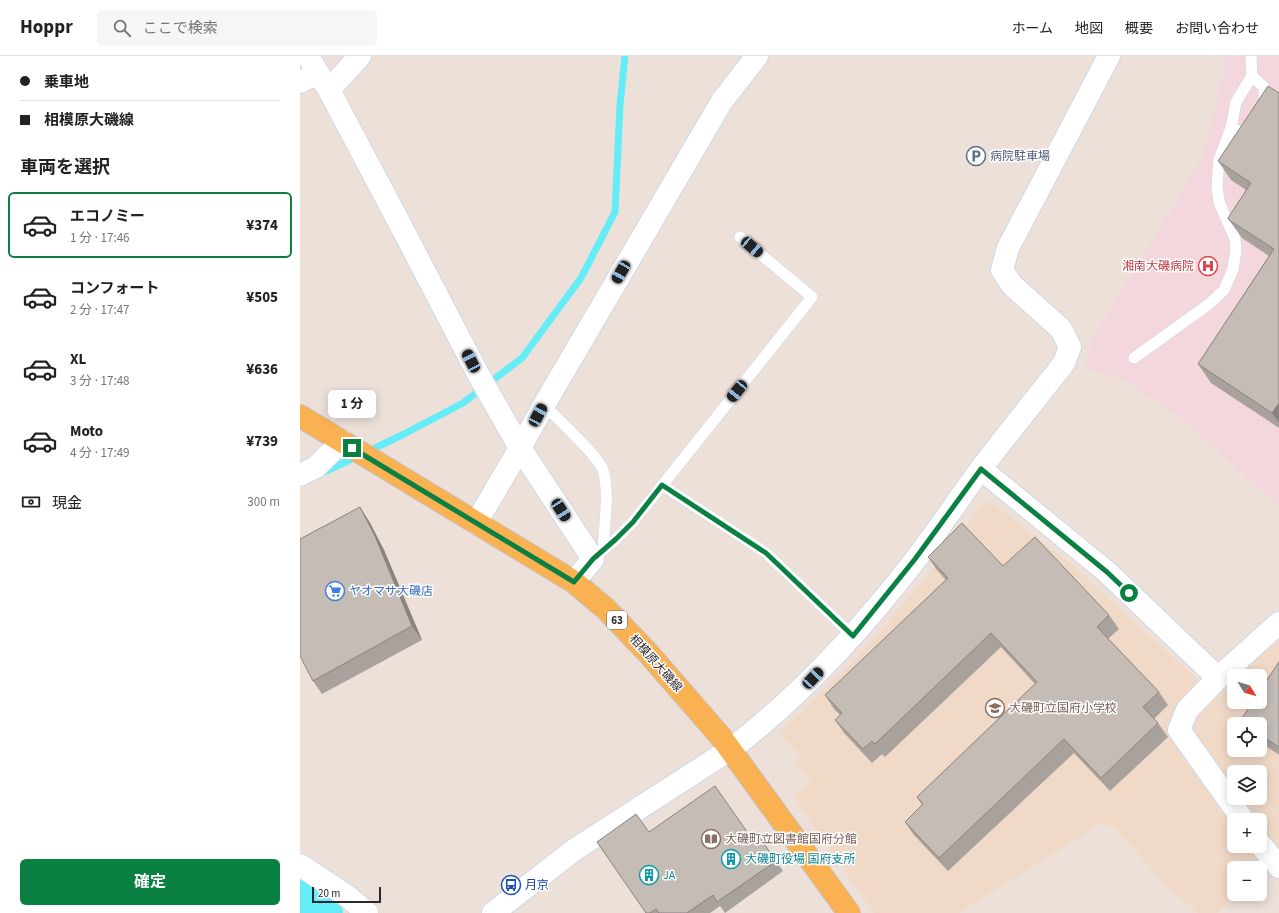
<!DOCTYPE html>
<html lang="ja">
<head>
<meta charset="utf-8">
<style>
  body { margin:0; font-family:"Source Sans 3","Noto Sans JP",sans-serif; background:#f6f6f6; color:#222; height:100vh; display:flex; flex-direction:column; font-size:15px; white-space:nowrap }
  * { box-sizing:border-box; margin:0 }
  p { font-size:13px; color:#767676 }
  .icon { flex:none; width:22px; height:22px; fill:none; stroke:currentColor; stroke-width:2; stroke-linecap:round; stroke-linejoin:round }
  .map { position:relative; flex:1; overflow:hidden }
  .panel { display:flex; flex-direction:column; background:#fff; width:300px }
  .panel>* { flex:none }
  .hud { display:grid; align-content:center; height:88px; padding:0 20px; background:#fff }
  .needle { width:26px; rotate:127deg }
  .tools { position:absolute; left:927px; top:613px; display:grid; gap:8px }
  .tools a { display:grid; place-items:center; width:40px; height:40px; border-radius:6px; background:#fff; box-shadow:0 2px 10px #0003; font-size:20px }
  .scale { position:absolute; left:12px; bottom:10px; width:69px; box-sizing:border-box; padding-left:4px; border:2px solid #292929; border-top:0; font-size:11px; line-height:14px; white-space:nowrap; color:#292929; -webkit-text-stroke:3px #fff; paint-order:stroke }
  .end { position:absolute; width:18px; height:18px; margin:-9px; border:5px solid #0b8043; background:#fff; box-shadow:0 0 0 2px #fff }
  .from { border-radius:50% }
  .bubble { position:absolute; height:28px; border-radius:6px; background:#fff; box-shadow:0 2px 10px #0003; font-size:13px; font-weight:700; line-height:28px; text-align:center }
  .car { position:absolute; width:12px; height:24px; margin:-12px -6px; border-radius:5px; box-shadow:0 0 3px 1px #0007; background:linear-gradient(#222 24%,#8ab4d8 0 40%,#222 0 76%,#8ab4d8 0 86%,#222 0) }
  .hud b { display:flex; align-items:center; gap:14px; height:38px; font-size:15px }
  .hud b+b { border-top:1px solid #e0e0e0 }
  .hud i { width:10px; height:10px; background:#222 }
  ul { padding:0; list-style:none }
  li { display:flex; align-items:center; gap:12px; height:66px; margin:0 8px 6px; padding:0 12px; border:2px solid transparent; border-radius:6px }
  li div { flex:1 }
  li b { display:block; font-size:15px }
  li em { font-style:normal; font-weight:700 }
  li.active { border-color:#0b8043 }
  li>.icon { width:36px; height:36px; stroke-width:1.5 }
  h2 { padding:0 20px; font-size:18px; line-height:48px }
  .pay { display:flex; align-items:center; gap:10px; height:44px; padding:0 20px; font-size:15px }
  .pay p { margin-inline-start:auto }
  .primary-button { display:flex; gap:8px; margin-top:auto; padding:8px 20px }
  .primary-button a { flex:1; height:46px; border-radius:6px; background:#0b8043; color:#fff; font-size:16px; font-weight:700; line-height:46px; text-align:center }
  header { display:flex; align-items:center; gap:24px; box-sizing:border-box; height:56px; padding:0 20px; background:#fff; border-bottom:1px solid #e0e0e0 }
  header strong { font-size:19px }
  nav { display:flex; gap:22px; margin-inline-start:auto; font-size:14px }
  .search { width:280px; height:36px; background:#f6f6f6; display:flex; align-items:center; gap:10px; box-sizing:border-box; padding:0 14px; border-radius:6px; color:#767676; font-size:15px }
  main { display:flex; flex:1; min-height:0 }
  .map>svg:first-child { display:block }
</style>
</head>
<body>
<header>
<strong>Hoppr</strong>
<div class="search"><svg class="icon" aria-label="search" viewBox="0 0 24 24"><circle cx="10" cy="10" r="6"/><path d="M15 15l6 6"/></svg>ここで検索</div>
<nav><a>ホーム</a><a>地図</a><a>概要</a><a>お問い合わせ</a></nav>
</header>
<main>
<section class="panel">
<div class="hud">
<b><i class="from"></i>乗車地</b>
<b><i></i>相模原大磯線</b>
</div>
<h2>車両を選択</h2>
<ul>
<li class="active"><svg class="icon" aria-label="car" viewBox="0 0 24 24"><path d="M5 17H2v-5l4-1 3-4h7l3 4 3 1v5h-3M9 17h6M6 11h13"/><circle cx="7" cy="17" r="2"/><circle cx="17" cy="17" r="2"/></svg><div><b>エコノミー</b><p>1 分 · 17:46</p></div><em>¥374</em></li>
<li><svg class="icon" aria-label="car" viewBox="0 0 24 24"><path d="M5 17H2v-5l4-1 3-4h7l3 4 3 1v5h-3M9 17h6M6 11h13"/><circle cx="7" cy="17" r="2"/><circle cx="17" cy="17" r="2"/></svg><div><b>コンフォート</b><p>2 分 · 17:47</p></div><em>¥505</em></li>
<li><svg class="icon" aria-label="car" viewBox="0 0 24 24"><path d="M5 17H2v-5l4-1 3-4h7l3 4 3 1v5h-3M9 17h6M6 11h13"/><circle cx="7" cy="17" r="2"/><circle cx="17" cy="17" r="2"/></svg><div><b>XL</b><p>3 分 · 17:48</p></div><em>¥636</em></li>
<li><svg class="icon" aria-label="car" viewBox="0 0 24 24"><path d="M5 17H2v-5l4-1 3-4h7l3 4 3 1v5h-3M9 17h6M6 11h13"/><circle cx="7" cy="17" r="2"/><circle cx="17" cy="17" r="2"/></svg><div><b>Moto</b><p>4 分 · 17:49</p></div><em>¥739</em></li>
</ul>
<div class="pay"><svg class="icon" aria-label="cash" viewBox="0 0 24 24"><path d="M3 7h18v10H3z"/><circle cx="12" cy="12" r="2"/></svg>現金<p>300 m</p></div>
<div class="primary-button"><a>確定</a></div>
</section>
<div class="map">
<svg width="979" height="857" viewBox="0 0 979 857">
  <rect width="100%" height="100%" fill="#ece0d9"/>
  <path fill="#f0dac7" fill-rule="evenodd" d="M 691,446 L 772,509 L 900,626 L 903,634 L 867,671 L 936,764 L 934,764 L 934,790 L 955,790 L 968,808 L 960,816 L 960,812 L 934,812 L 934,838 L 937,838 L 917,857 L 898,857 L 867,830 L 815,772 L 802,767 L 659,857 L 574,857 L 495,743 L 497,736 L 511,725 L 502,714 L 500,715 L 494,706 L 500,699 L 480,677 L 563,595 L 661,479 L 682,447 Z
    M 979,584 L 979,799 L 960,775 L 960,764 L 952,764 L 936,742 L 960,742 L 960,716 L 934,716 L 934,739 L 894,679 L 894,668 L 902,655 L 934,627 L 934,646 L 960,646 L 960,620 L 938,619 ZM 934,668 L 960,668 L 960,694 L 934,694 Z"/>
  <path fill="#f4d6dd" d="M 925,0 L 979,0 L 979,450 L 886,366 L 823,323 L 785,312 L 794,280 L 879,141 L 903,99 L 924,15 Z"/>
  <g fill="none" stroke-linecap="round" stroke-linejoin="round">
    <path stroke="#64edf7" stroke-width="7" d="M 67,396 L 104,378 L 163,347 L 222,302 L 281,222 L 315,156 L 320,49 L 325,0
      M 20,418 L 58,400"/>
    <path stroke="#64edf7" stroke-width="42" d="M 0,844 L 11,848 L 22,857"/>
    <g stroke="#cfd7e3" stroke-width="12">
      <path id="lane" d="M 952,20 L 964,31 L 964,49
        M 937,74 L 931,72 L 936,46 L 952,20 L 951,0
        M 834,302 L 909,248 L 924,234 L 933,213 L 936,195 L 935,183 L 919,146 L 917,130 L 919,104 L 931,72
        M 244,349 C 256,361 299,401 303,414 C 310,436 304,470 303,494
        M 362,429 L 466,497 L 553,580
        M 293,503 L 316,483 L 333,466 L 512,241 L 440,181"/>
    </g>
    <g stroke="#cfd7e3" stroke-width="24">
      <path id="street" d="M 8,0 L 18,17 L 29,34 L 101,170 L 178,318 L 220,392 L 293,503 L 274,526
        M 0,26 L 18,17
        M 29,34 L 60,0
        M 681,413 L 807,516 L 918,622 L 979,567
        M 0,419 L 16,411 L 42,385
        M 918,622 L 887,654 L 879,674 L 943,764
        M 431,693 C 502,639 562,573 616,503 C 638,474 658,444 680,414 C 707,378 736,343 764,307 L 770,291 L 761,273 L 712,229 L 702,214 L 708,192 L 809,0
        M 960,788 L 979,811
        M 0,809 L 47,840 L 67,857"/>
    </g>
    <g stroke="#cfd7e3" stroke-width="24">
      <path id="secondary" d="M 176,467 L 220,392 L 244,349 L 422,45 L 457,0
        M 193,857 L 274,794 L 431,693"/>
    </g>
    <g stroke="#c3c3c3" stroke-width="24">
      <path id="primary" d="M 0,360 L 274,526 L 306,553 L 348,597 L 421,681 L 549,857"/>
    </g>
    <use href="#lane" stroke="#fff" stroke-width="11"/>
    <use href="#street" stroke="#fff" stroke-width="22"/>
    <use href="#secondary" stroke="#fff" stroke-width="22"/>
    <use href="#primary" stroke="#fab151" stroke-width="22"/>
  </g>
  <path fill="#a9a29c" d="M 979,37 L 979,372 L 911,327 L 898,308 L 969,200 L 942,182 L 929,164 L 946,134 L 931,124 L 918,105 Z
    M 69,465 L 84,494 L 122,584 L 22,638 L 13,625 Z
    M 628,501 L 703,510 L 809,559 L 819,573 L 808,583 L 859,636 L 868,649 L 854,663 L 858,667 L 868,681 L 810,735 L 774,697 L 648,815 L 614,779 L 605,766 L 622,749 L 617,741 L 735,628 L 701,591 L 585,701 L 582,698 L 572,707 L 545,678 L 535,664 L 540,659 L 534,653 L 525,639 L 646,524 L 637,514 Z
    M 979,606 L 979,699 L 960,686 L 960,668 L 942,668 L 940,665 Z
    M 349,776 L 450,780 L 456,776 L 483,815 L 425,857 L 420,850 L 410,857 L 346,857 Z"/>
  <path fill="#89847f" d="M 979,347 L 979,367 L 972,357 Z
    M 60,451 L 69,465 L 84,494 L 122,584 L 112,570 Z"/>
  <path fill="#c4bcb5" stroke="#89847f" d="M 968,30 L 979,37 L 979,347 L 972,357 L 898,308 L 974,193 L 929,164 L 928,162 L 951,127 L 918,105 Z
    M 60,451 L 75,480 L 112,570 L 13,625 L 0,600 L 0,483 Z
    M 662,467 L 703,510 L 735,481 L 809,559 L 797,571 L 859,636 L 843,651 L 858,667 L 801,722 L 764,683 L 639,802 L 605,766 L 623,748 L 617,741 L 737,626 L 691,577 L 575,688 L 572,685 L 563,693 L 535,664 L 542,657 L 525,639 L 648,522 L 628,501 Z
    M 979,606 L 979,691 L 960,679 L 960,668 L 944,668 L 940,665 L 953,646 L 960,646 L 960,635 Z
    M 415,730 L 450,780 L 456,776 L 476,805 L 417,846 L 413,839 L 387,857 L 359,857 L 356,853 L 350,857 L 346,857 L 297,786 L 336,758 L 349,776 Z"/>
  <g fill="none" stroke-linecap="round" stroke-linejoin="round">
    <path stroke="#0b8043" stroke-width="5" d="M 52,392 L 274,526 L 293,503 L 316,483 L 333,466 L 362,429 L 466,497 L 553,580 L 615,503 L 681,413 L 807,516 L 829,537"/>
  </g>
  <defs>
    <g id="parking-ring" transform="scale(1)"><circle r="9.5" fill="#fff" stroke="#5c6f8a" stroke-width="1.5"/><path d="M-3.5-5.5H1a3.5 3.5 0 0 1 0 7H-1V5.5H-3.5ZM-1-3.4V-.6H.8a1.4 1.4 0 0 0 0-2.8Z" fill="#5c6f8a"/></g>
    <g id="hospital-ring" transform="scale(1)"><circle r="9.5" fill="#fff" stroke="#e0444e" stroke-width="1.5"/><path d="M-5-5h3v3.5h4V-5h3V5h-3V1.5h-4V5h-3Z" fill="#e0444e"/></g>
    <g id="supermarket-ring" transform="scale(1)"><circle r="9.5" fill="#fff" stroke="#3f7fe0" stroke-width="1.5"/><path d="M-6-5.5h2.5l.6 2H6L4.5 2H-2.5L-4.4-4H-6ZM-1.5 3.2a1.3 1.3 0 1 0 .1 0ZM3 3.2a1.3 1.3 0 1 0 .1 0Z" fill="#3f7fe0"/></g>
    <g id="school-ring" transform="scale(1)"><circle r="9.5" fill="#fff" stroke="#8d6e63" stroke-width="1.5"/><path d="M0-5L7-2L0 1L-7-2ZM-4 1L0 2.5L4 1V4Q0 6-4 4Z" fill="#8d6e63"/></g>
    <g id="library-ring" transform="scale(1)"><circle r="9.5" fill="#fff" stroke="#8d6e63" stroke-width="1.5"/><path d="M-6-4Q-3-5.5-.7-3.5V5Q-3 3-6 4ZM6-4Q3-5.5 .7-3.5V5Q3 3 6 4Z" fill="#8d6e63"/></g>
    <g id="building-ring" transform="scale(1)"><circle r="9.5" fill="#fff" stroke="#0f9aa8" stroke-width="1.5"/><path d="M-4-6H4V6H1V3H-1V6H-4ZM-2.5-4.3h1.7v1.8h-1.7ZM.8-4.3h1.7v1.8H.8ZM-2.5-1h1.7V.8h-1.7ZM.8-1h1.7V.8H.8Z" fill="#0f9aa8"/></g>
    <g id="bus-ring" transform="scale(1)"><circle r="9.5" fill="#fff" stroke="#1a4fb4" stroke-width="1.5"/><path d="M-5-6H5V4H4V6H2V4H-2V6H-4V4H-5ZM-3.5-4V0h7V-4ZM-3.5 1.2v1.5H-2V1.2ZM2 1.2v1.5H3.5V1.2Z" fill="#1a4fb4"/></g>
  </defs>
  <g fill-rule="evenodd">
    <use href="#parking-ring" x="676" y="100"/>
    <use href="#hospital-ring" x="908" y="210"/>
    <use href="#supermarket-ring" x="35" y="535"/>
    <use href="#school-ring" x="695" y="652"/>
    <use href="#library-ring" x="411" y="783"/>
    <use href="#building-ring" x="431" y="803"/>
    <use href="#building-ring" x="349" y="819"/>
    <use href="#bus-ring" x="211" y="829"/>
  </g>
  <g text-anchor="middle" stroke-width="3" stroke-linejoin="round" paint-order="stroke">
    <rect fill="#fff" stroke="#696969" stroke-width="1" x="307" y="555" width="20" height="18" rx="3"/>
    <g font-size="11" font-weight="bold" fill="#292929">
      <text x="317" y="568">63</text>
    </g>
    <g font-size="12" fill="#4e5e75" stroke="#fff" text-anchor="start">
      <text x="690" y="104">病院駐車場</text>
    </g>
    <g font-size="12" fill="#be3a42" stroke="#fff" text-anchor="end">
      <text x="894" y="214">湘南大磯病院</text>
    </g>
    <g font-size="12" fill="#366cbe" stroke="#fff" text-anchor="start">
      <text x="49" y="539">ヤオマサ大磯店</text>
    </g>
    <g font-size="12" fill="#292929" stroke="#fff">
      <text transform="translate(356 607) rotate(48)" y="4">相模原大磯線</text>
    </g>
    <g font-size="12" fill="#785e54" stroke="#fff" text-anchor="start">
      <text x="709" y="656">大磯町立国府小学校</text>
      <text x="425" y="787">大磯町立図書館国府分館</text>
    </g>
    <g font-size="12" fill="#0d838f" stroke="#fff" text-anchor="start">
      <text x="445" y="807">大磯町役場 国府支所</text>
      <text x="363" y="823">JA</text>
    </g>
    <g font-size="12" fill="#164399" stroke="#fff" text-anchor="start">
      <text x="225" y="833">月京</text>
    </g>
  </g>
</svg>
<div class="tools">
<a><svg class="needle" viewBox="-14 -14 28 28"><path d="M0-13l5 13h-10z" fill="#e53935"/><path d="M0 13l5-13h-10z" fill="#767676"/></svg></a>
<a><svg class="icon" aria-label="locate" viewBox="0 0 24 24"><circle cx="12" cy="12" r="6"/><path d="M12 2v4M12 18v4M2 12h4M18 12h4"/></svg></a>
<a><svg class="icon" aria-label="layers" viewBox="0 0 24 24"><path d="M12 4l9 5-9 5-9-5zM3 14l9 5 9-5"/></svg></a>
<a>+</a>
<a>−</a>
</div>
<div class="scale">20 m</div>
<i class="end from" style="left:829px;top:537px"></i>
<i class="end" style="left:52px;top:392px"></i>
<div class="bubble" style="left:28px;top:334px;width:48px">1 分</div>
<i class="car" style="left:452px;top:191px;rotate:130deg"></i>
<i class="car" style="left:321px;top:216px;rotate:210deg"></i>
<i class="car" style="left:171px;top:305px;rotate:333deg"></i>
<i class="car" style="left:437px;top:335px;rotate:219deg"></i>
<i class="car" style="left:238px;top:359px;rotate:28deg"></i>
<i class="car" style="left:261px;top:454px;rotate:147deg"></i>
<i class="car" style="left:513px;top:622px;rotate:43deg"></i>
</div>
</main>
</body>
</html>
